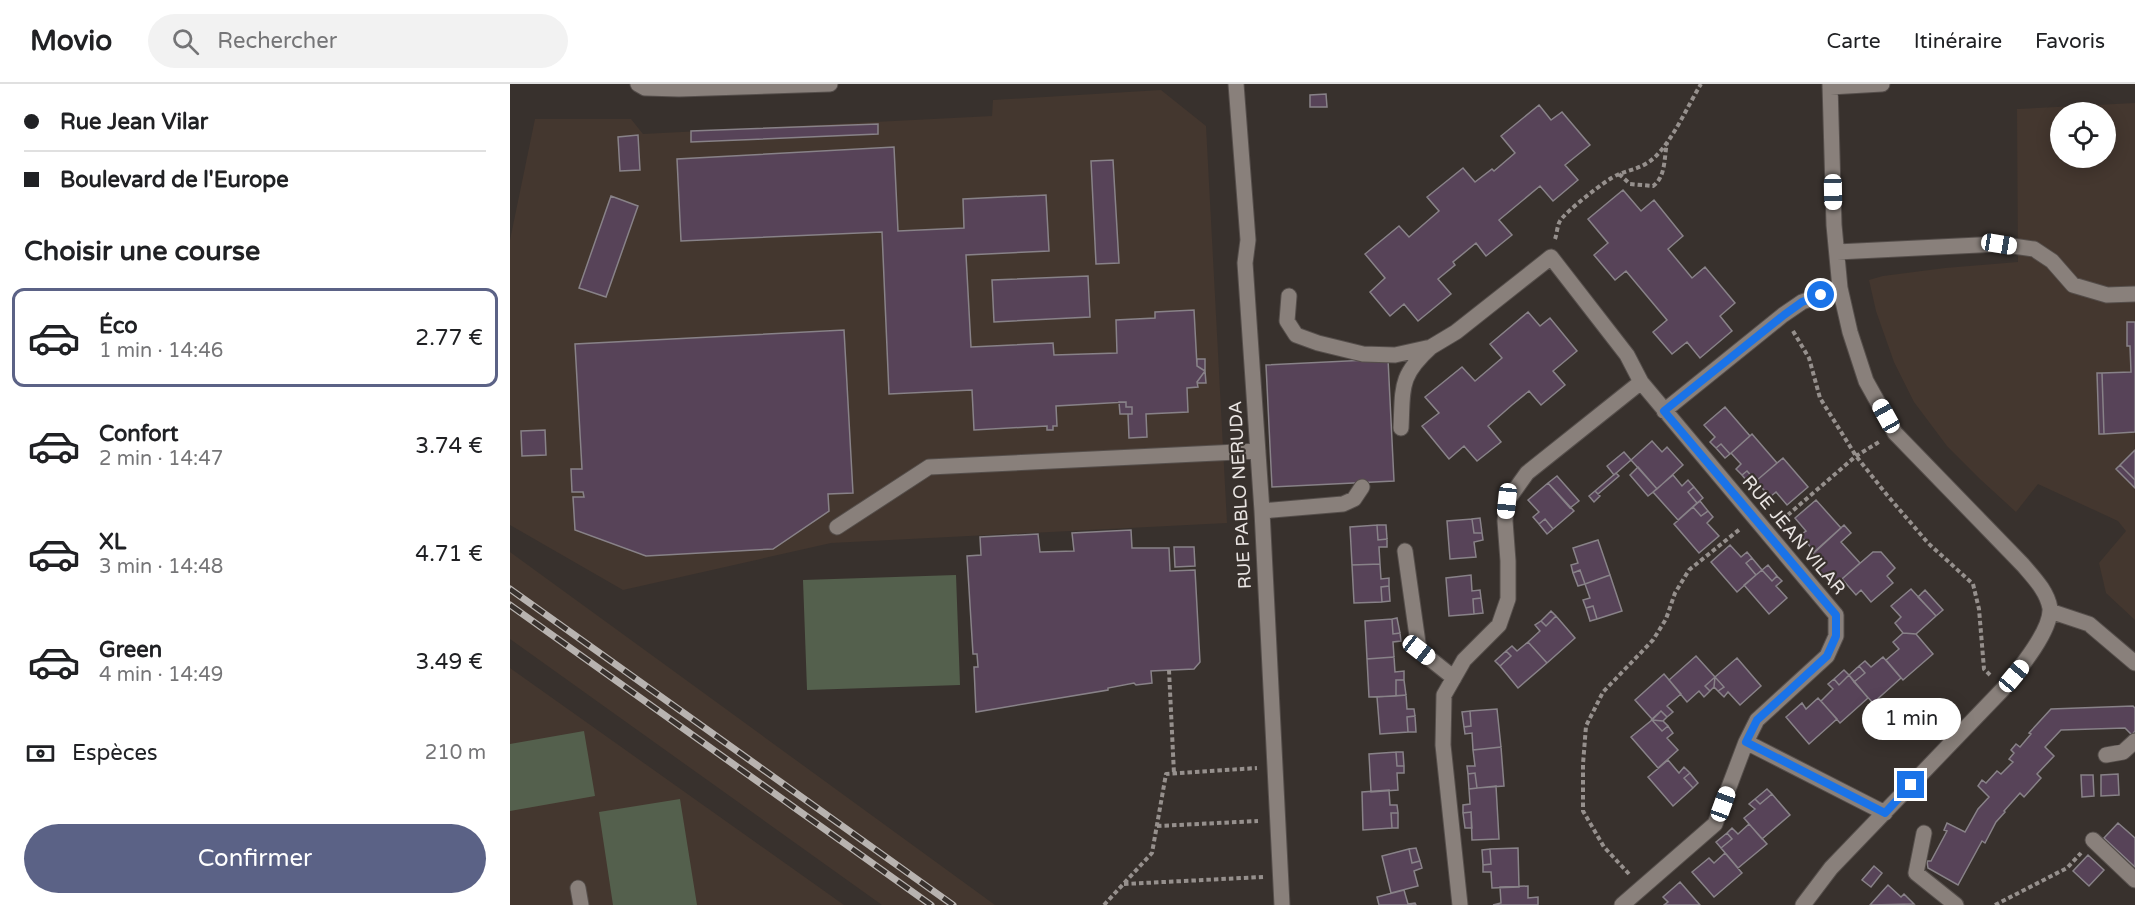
<!DOCTYPE html>
<html lang="fr">
<head>
<meta charset="utf-8">
<style>
  body { margin:0; font-family:"Varela Round",sans-serif; background:#f2f2f2; color:#202124; height:100vh; display:flex; flex-direction:column; font-size:22px; white-space:nowrap }
  * { box-sizing:border-box; margin:0 }
  p { font-size:20px; color:#757577 }
  .icon { flex:none; width:33px; height:33px; fill:none; stroke:currentColor; stroke-width:2; stroke-linecap:round; stroke-linejoin:round }
  .map { position:relative; flex:1; overflow:hidden }
  .side { display:flex; flex-direction:column; background:#fff; width:510px }
  .side>* { flex:none }
  .guide { display:grid; align-content:center; height:132px; padding:0 24px; background:#fff }
  .controls { position:absolute; left:1540px; top:18px; display:grid; gap:12px }
  .controls a { display:grid; place-items:center; width:66px; height:66px; border-radius:50%; background:#fff; box-shadow:0 3px 15px #0003; font-size:30px }
  .end { position:absolute; width:27px; height:27px; margin:-14px; border:8px solid #1a73e8; background:#fff; box-shadow:0 0 0 3px #fff }
  .from { border-radius:50% }
  .bubble { position:absolute; height:42px; border-radius:21px; background:#fff; box-shadow:0 3px 15px #0003; font-size:20px; font-weight:600; line-height:42px; text-align:center }
  .car { position:absolute; width:18px; height:36px; margin:-18px -9px; border-radius:8px; box-shadow:0 0 4px 2px #0007; background:linear-gradient(#fff 24%,#345 0 40%,#fff 0 76%,#345 0 86%,#fff 0) }
  .guide b { display:flex; align-items:center; gap:21px; height:57px; font-size:22px }
  .guide b+b { border-top:2px solid #e0e0e0 }
  .guide i { width:15px; height:15px; background:#202124 }
  ul { padding:0; list-style:none }
  li { display:flex; align-items:center; gap:18px; height:99px; margin:0 12px 9px; padding:0 12px; border:3px solid transparent; border-radius:12px }
  li div { flex:1 }
  li b { display:block; font-size:22px }
  li em { font-style:normal; font-weight:600 }
  li.selected { border-color:#5b6286 }
  li>.icon { width:54px; height:54px; stroke-width:1.5 }
  h2 { padding:0 24px; font-size:27px; line-height:72px }
  .pay { display:flex; align-items:center; gap:15px; height:66px; padding:0 24px; font-size:22px }
  .pay p { margin-inline-start:auto }
  .action { display:flex; gap:12px; margin-top:auto; padding:12px 24px }
  .action a { flex:1; height:69px; border-radius:36px; background:#5b6286; color:#fff; font-size:24px; font-weight:600; line-height:69px; text-align:center }
  header { display:flex; align-items:center; gap:36px; box-sizing:border-box; height:84px; padding:0 30px; background:#fff; border-bottom:2px solid #e0e0e0 }
  header strong { font-size:28px }
  nav { display:flex; gap:33px; margin-inline-start:auto; font-size:21px }
  .search { width:420px; height:54px; background:#f2f2f2; display:flex; align-items:center; gap:15px; box-sizing:border-box; padding:0 21px; border-radius:33px; color:#757577; font-size:22px }
  main { display:flex; flex:1; min-height:0 }
  .map>svg:first-child { display:block }
</style>
</head>
<body>
<header>
<strong>Movio</strong>
<div class="search"><svg class="icon" aria-label="search" viewBox="0 0 24 24"><circle cx="10" cy="10" r="6"/><path d="M15 15l6 6"/></svg>Rechercher</div>
<nav><a>Carte</a><a>Itinéraire</a><a>Favoris</a></nav>
</header>
<main>
<section class="side">
<div class="guide">
<b><i class="from"></i>Rue Jean Vilar</b>
<b><i></i>Boulevard de l'Europe</b>
</div>
<h2>Choisir une course</h2>
<ul>
<li class="selected"><svg class="icon" aria-label="car" viewBox="0 0 24 24"><path d="M5 17H2v-5l4-1 3-4h7l3 4 3 1v5h-3M9 17h6M6 11h13"/><circle cx="7" cy="17" r="2"/><circle cx="17" cy="17" r="2"/></svg><div><b>Éco</b><p>1 min · 14:46</p></div><em>2.77 €</em></li>
<li><svg class="icon" aria-label="car" viewBox="0 0 24 24"><path d="M5 17H2v-5l4-1 3-4h7l3 4 3 1v5h-3M9 17h6M6 11h13"/><circle cx="7" cy="17" r="2"/><circle cx="17" cy="17" r="2"/></svg><div><b>Confort</b><p>2 min · 14:47</p></div><em>3.74 €</em></li>
<li><svg class="icon" aria-label="car" viewBox="0 0 24 24"><path d="M5 17H2v-5l4-1 3-4h7l3 4 3 1v5h-3M9 17h6M6 11h13"/><circle cx="7" cy="17" r="2"/><circle cx="17" cy="17" r="2"/></svg><div><b>XL</b><p>3 min · 14:48</p></div><em>4.71 €</em></li>
<li><svg class="icon" aria-label="car" viewBox="0 0 24 24"><path d="M5 17H2v-5l4-1 3-4h7l3 4 3 1v5h-3M9 17h6M6 11h13"/><circle cx="7" cy="17" r="2"/><circle cx="17" cy="17" r="2"/></svg><div><b>Green</b><p>4 min · 14:49</p></div><em>3.49 €</em></li>
</ul>
<div class="pay"><svg class="icon" aria-label="cash" viewBox="0 0 24 24"><path d="M3 7h18v10H3z"/><circle cx="12" cy="12" r="2"/></svg>Espèces<p>210 m</p></div>
<div class="action"><a>Confirmer</a></div>
</section>
<div class="map">
<svg width="1625" height="821" viewBox="0 0 1625 821">
  <rect width="100%" height="100%" fill="#38312d"/>
  <path fill="#44372f" fill-rule="evenodd" d="M 651,6 L 696,42 L 717,439 L 321,459 L 113,506 L 0,441 L 0,156 L 25,35 L 121,35 L 133,50 L 482,32 L 483,16 Z
    M 1625,19 L 1625,536 L 1596,509 L 1589,479 L 1616,447 L 1608,437 L 1528,400 L 1506,428 L 1470,395 L 1437,362 L 1404,318 L 1384,278 L 1366,227 L 1359,196 L 1373,192 L 1435,184 L 1508,178 L 1507,25 ZM 1551,28 L 1596,28 L 1596,74 L 1551,74 Z
    M 0,468 L 485,821 L 372,821 L 0,555 Z
    M 0,584 L 334,821 L 0,821 Z"/>
  <path fill="#54604d" d="M 446,491 L 450,601 L 297,606 L 293,496 Z
    M 74,647 L 85,712 L 0,727 L 0,660 Z
    M 170,715 L 187,821 L 103,821 L 89,728 Z"/>
  <path fill="#574358" stroke="#888288" stroke-width="1.5" d="M 816,10 L 817,23 L 800,23 L 800,11 Z
    M 1029,21 L 1041,36 L 1052,28 L 1080,61 L 1055,81 L 1068,96 L 1043,117 L 1030,102 L 989,136 L 1002,151 L 976,172 L 966,159 L 943,178 L 945,181 L 928,195 L 941,210 L 908,237 L 894,220 L 880,232 L 860,208 L 875,194 L 855,170 L 889,142 L 899,153 L 929,127 L 917,113 L 953,84 L 965,98 L 982,85 L 984,87 L 1005,69 L 991,52 Z
    M 368,40 L 368,50 L 181,58 L 181,47 Z
    M 128,51 L 130,86 L 110,87 L 108,53 Z
    M 384,63 L 388,147 L 454,144 L 453,115 L 536,111 L 539,167 L 456,171 L 461,263 L 543,259 L 544,271 L 607,269 L 606,236 L 645,234 L 645,228 L 684,226 L 687,282 L 695,287 L 687,298 L 688,303 L 677,304 L 678,328 L 636,330 L 637,353 L 619,354 L 618,330 L 622,330 L 622,323 L 616,323 L 616,318 L 546,322 L 547,342 L 543,342 L 543,346 L 537,346 L 537,342 L 464,346 L 462,306 L 379,310 L 372,148 L 171,157 L 167,75 Z
    M 603,76 L 609,179 L 586,180 L 581,77 Z
    M 1113,106 L 1131,127 L 1144,116 L 1173,152 L 1158,165 L 1182,194 L 1195,183 L 1225,219 L 1210,232 L 1222,247 L 1190,274 L 1177,258 L 1162,270 L 1143,248 L 1157,236 L 1116,187 L 1105,196 L 1084,171 L 1098,159 L 1078,135 Z
    M 101,112 L 128,122 L 96,213 L 69,204 Z
    M 578,192 L 580,233 L 484,238 L 482,196 Z
    M 1018,228 L 1030,242 L 1040,234 L 1067,267 L 1043,287 L 1055,301 L 1031,321 L 1019,307 L 1002,321 L 978,342 L 991,358 L 967,377 L 954,362 L 939,375 L 912,342 L 929,329 L 915,313 L 952,283 L 965,297 L 992,274 L 980,260 Z
    M 1617,238 L 1625,238 L 1625,348 L 1594,350 L 1592,289 L 1621,288 L 1620,262 L 1617,262 Z
    M 334,246 L 343,409 L 318,410 L 319,427 L 263,465 L 136,472 L 65,446 L 63,413 L 74,413 L 73,408 L 62,408 L 61,385 L 72,385 L 65,260 Z
    M 687,275 L 695,275 L 695,287 L 687,282 Z
    M 878,275 L 884,397 L 762,403 L 756,281 Z
    M 695,287 L 696,299 L 688,299 L 687,298 Z
    M 1587,289 L 1592,289 L 1594,350 L 1589,350 Z
    M 609,318 L 616,318 L 616,323 L 622,323 L 622,330 L 610,330 Z
    M 1215,323 L 1240,352 L 1220,370 L 1211,360 L 1206,364 L 1200,358 L 1205,353 L 1194,341 Z
    M 35,346 L 36,371 L 12,372 L 11,347 Z
    M 1242,350 L 1267,379 L 1246,397 L 1237,387 L 1232,391 L 1226,385 L 1231,380 L 1221,369 Z
    M 1142,357 L 1152,368 L 1157,363 L 1173,381 L 1147,405 L 1121,376 Z
    M 1211,360 L 1220,370 L 1215,374 L 1206,364 Z
    M 1625,366 L 1625,396 L 1610,381 Z
    M 1114,368 L 1121,376 L 1104,391 L 1097,382 Z
    M 1273,374 L 1298,403 L 1277,421 L 1266,408 L 1260,413 L 1246,397 Z
    M 1610,381 L 1625,396 L 1625,404 L 1606,385 Z
    M 1128,383 L 1147,405 L 1138,412 L 1120,391 Z
    M 1237,387 L 1246,397 L 1241,402 L 1232,391 Z
    M 1106,389 L 1109,392 L 1088,410 L 1085,407 Z
    M 1163,391 L 1172,402 L 1178,396 L 1184,403 L 1178,408 L 1187,419 L 1168,436 L 1143,408 Z
    M 1047,392 L 1069,417 L 1060,424 L 1038,399 Z
    M 1038,399 L 1064,427 L 1043,445 L 1035,435 L 1029,440 L 1023,433 L 1029,428 L 1018,416 Z
    M 1184,403 L 1193,414 L 1187,419 L 1178,408 Z
    M 1085,407 L 1090,412 L 1084,418 L 1079,412 Z
    M 1306,416 L 1331,444 L 1305,468 L 1290,451 L 1296,447 L 1285,434 Z
    M 1190,417 L 1198,427 L 1191,432 L 1183,423 Z
    M 1183,423 L 1191,432 L 1198,427 L 1203,433 L 1197,439 L 1209,452 L 1189,469 L 1164,440 Z
    M 970,434 L 972,449 L 964,449 L 962,435 Z
    M 962,435 L 964,449 L 972,449 L 973,456 L 964,458 L 966,473 L 940,475 L 937,437 Z
    M 1035,435 L 1043,445 L 1037,450 L 1029,440 Z
    M 867,441 L 876,441 L 877,455 L 868,456 Z
    M 867,441 L 868,456 L 877,455 L 877,463 L 869,463 L 870,480 L 842,481 L 840,443 Z
    M 1334,441 L 1341,449 L 1331,458 L 1350,479 L 1324,502 L 1309,486 L 1315,481 L 1303,469 Z
    M 621,446 L 622,464 L 659,464 L 660,487 L 685,486 L 690,578 L 684,585 L 641,587 L 642,599 L 626,601 L 624,599 L 598,604 L 598,606 L 466,628 L 464,583 L 468,583 L 467,570 L 463,570 L 457,472 L 471,471 L 470,453 L 528,450 L 530,468 L 564,467 L 562,449 Z
    M 1088,456 L 1100,491 L 1075,500 L 1070,486 L 1063,489 L 1061,481 L 1068,479 L 1063,464 Z
    M 1220,461 L 1231,473 L 1237,468 L 1242,474 L 1236,479 L 1246,491 L 1227,508 L 1201,478 Z
    M 664,463 L 684,463 L 685,482 L 665,483 Z
    M 1363,468 L 1371,468 L 1385,484 L 1377,492 L 1383,499 L 1361,518 L 1351,506 L 1346,511 L 1332,495 Z
    M 1242,474 L 1252,486 L 1246,491 L 1236,479 Z
    M 870,480 L 871,495 L 879,494 L 879,502 L 871,503 L 872,518 L 844,519 L 842,481 Z
    M 1258,481 L 1267,492 L 1262,497 L 1252,486 Z
    M 1070,486 L 1075,500 L 1068,502 L 1063,489 Z
    M 1252,486 L 1262,497 L 1267,492 L 1272,497 L 1266,502 L 1277,514 L 1259,530 L 1234,501 Z
    M 961,491 L 962,507 L 970,506 L 971,514 L 963,515 L 964,530 L 939,532 L 936,494 Z
    M 1100,491 L 1112,527 L 1087,535 L 1083,522 L 1076,524 L 1073,516 L 1080,514 L 1075,500 Z
    M 879,502 L 880,517 L 872,518 L 871,503 Z
    M 1401,505 L 1426,532 L 1406,550 L 1393,549 L 1385,539 L 1391,533 L 1381,522 Z
    M 1415,506 L 1433,526 L 1426,532 L 1408,513 Z
    M 971,514 L 973,529 L 964,530 L 963,515 Z
    M 1083,522 L 1087,535 L 1080,537 L 1076,524 Z
    M 1041,527 L 1046,532 L 1036,542 L 1031,537 Z
    M 1046,532 L 1065,554 L 1037,579 L 1018,558 L 1030,547 L 1025,541 L 1031,537 L 1036,542 Z
    M 887,534 L 890,549 L 883,550 L 882,535 Z
    M 882,535 L 883,550 L 890,549 L 891,557 L 883,558 L 884,573 L 857,575 L 855,537 Z
    M 1393,549 L 1406,550 L 1423,570 L 1393,596 L 1376,576 L 1389,565 L 1383,558 Z
    M 1018,558 L 1037,579 L 1008,604 L 990,582 L 1001,572 L 996,567 L 1002,562 L 1007,567 Z
    M 996,567 L 1001,572 L 990,582 L 985,577 Z
    M 1186,572 L 1205,593 L 1195,602 L 1200,607 L 1194,613 L 1189,607 L 1177,618 L 1159,596 Z
    M 884,573 L 885,588 L 894,587 L 894,596 L 886,596 L 886,612 L 859,613 L 857,575 Z
    M 1373,573 L 1391,594 L 1363,619 L 1344,598 L 1355,589 L 1349,582 L 1355,577 L 1361,583 Z
    M 1227,574 L 1251,602 L 1230,621 L 1218,608 L 1214,613 L 1208,607 L 1214,603 L 1205,593 Z
    M 1349,582 L 1355,589 L 1344,598 L 1339,591 Z
    M 1334,586 L 1339,591 L 1329,601 L 1324,595 Z
    M 1154,590 L 1171,610 L 1157,622 L 1163,628 L 1157,633 L 1151,627 L 1142,635 L 1125,616 Z
    M 1339,591 L 1358,614 L 1330,639 L 1311,617 L 1323,605 L 1318,600 L 1324,595 L 1329,601 Z
    M 1205,593 L 1204,603 L 1200,607 L 1195,602 Z
    M 1205,593 L 1214,603 L 1208,607 L 1204,603 Z
    M 886,596 L 894,596 L 896,611 L 886,612 Z
    M 896,611 L 897,625 L 904,625 L 905,632 L 897,633 L 898,648 L 870,650 L 867,613 Z
    M 1308,614 L 1327,635 L 1299,660 L 1276,633 L 1292,619 L 1296,625 Z
    M 1623,622 L 1625,624 L 1625,647 L 1622,651 L 1615,644 L 1551,646 L 1535,663 L 1544,672 L 1527,690 L 1531,694 L 1514,713 L 1510,709 L 1494,727 L 1495,728 L 1486,738 L 1475,759 L 1472,757 L 1448,801 L 1418,784 L 1417,777 L 1421,777 L 1437,747 L 1434,746 L 1437,739 L 1455,748 L 1468,725 L 1479,713 L 1468,702 L 1472,696 L 1476,699 L 1487,687 L 1491,690 L 1503,678 L 1499,675 L 1504,669 L 1501,666 L 1506,660 L 1510,663 L 1521,650 L 1519,649 L 1541,625 Z
    M 987,625 L 991,663 L 963,666 L 962,649 L 955,650 L 954,643 L 961,642 L 960,627 Z
    M 960,627 L 961,642 L 954,643 L 952,628 Z
    M 1151,627 L 1157,633 L 1153,637 L 1142,636 Z
    M 905,632 L 906,648 L 898,648 L 897,633 Z
    M 1142,636 L 1152,647 L 1158,642 L 1163,649 L 1157,654 L 1168,666 L 1148,684 L 1121,653 Z
    M 1142,636 L 1153,637 L 1158,642 L 1152,647 Z
    M 991,663 L 994,702 L 967,704 L 965,689 L 958,690 L 957,682 L 965,682 L 963,666 Z
    M 886,668 L 893,668 L 894,682 L 887,682 Z
    M 886,668 L 887,682 L 894,682 L 894,689 L 887,689 L 888,706 L 861,708 L 859,670 Z
    M 1158,676 L 1169,689 L 1174,683 L 1180,689 L 1174,694 L 1183,704 L 1163,722 L 1138,693 Z
    M 965,689 L 967,704 L 959,705 L 958,690 Z
    M 1180,689 L 1188,699 L 1183,704 L 1174,694 Z
    M 1608,690 L 1609,711 L 1591,712 L 1591,691 Z
    M 1571,691 L 1583,691 L 1584,712 L 1572,713 Z
    M 986,702 L 989,755 L 962,756 L 961,728 L 953,729 L 953,721 L 960,720 L 959,705 Z
    M 1257,705 L 1262,710 L 1250,720 L 1245,715 Z
    M 879,706 L 880,721 L 887,721 L 888,729 L 881,729 L 882,744 L 853,746 L 852,708 Z
    M 1262,710 L 1280,731 L 1252,755 L 1234,734 L 1245,725 L 1239,720 L 1245,715 L 1250,720 Z
    M 961,728 L 962,744 L 955,744 L 953,729 Z
    M 881,729 L 888,729 L 888,744 L 882,744 Z
    M 1608,739 L 1625,754 L 1625,783 L 1594,754 Z
    M 1239,740 L 1257,760 L 1228,784 L 1211,764 L 1222,755 L 1217,749 L 1222,744 L 1228,750 Z
    M 1217,749 L 1222,755 L 1211,764 L 1206,758 Z
    M 906,764 L 910,777 L 902,779 L 899,765 Z
    M 1008,764 L 1009,803 L 982,804 L 981,788 L 973,788 L 973,781 L 981,780 L 980,765 Z
    M 899,765 L 902,779 L 910,777 L 912,784 L 904,787 L 908,802 L 881,809 L 872,772 Z
    M 980,765 L 981,780 L 973,781 L 972,766 Z
    M 1215,769 L 1232,789 L 1204,813 L 1182,788 L 1199,774 L 1204,779 Z
    M 1578,771 L 1594,786 L 1579,802 L 1563,787 Z
    M 1364,782 L 1372,789 L 1361,803 L 1352,796 Z
    M 1170,798 L 1190,821 L 1154,821 L 1158,818 L 1153,813 Z
    M 1378,801 L 1391,813 L 1394,810 L 1404,820 L 1360,821 Z
    M 1018,802 L 1018,814 L 1028,813 L 1028,821 L 983,821 L 991,819 L 990,803 Z
    M 894,806 L 898,820 L 905,819 L 906,821 L 869,821 L 867,813 Z"/>
  <g fill="none" stroke-linecap="round" stroke-linejoin="round">
    <g stroke="#554e4b" stroke-width="17">
      <path id="minor" d="M 128,0 L 135,4 L 169,5 L 320,0
        M 726,0 L 738,156 L 735,179 L 752,427 L 772,821
        M 1320,3 L 1372,0
        M 1327,168 L 1489,160 L 1524,165 L 1542,177 L 1563,201 L 1597,211 L 1625,210
        M 779,212 L 777,237 L 786,251 L 808,259 L 853,270 L 885,271 L 921,263 C 889,292 893,303 891,344
        M 921,263 L 946,248 L 1041,173 L 1117,271 L 1131,298
        M 1154,327 L 1273,231 L 1292,218 L 1330,204
        M 752,427 L 833,420 L 844,415 L 852,403
        M 327,443 L 419,383 L 748,367
        M 895,467 L 909,566 L 944,594
        M 1540,527 L 1579,540 L 1625,579
        M 1236,658 L 1375,729
        M 1596,671 L 1613,668 L 1625,657
        M 1414,749 L 1406,789 L 1446,821
        M 1583,756 L 1625,796
        M 68,804 L 71,821
        M 950,821 L 933,661 L 934,611 L 954,576 L 989,541 L 998,515 L 998,477 L 995,437 L 997,417 L 1017,389 L 1131,298 L 1326,531 L 1326,552 L 1317,572 L 1247,636 L 1236,658 L 1205,740 L 1112,821
        M 1293,821 L 1321,784 L 1493,605 C 1507,588 1542,547 1540,524 C 1537,507 1524,494 1513,481 L 1385,349 L 1356,297 L 1340,248 L 1330,204 L 1324,141 L 1320,0"/>
    </g>
    <path stroke="#96908d" stroke-width="4" stroke-dasharray="4.5 3" stroke-linecap="butt" d="M 1109,90 L 1120,100 L 1143,102 C 1156,93 1154,73 1157,59
      M 1045,155 C 1047,150 1047,142 1050,137 C 1055,128 1097,95 1107,91 C 1121,85 1131,85 1144,74 C 1163,56 1177,23 1191,0
      M 1283,247 L 1299,274 L 1310,314 L 1346,372 L 1377,411 L 1418,459 L 1463,500 L 1469,525 L 1474,585 L 1480,591
      M 1272,436 L 1346,372 L 1369,358
      M 659,586 L 664,690
      M 647,742 L 748,737
      M 1119,790 L 1094,763 L 1073,727 L 1073,680 L 1076,642 L 1093,608 L 1143,556 L 1156,535 L 1165,509 L 1179,486 L 1230,445
      M 614,800 L 753,793
      M 594,821 L 642,769 L 656,690 L 747,684
      M 1485,821 L 1557,784 L 1571,769"/>
    <use href="#minor" stroke="#89807b" stroke-width="15"/>
    <g stroke="#b8b3b0" stroke-width="7">
      <path id="rail" d="M 0,505 L 443,821
        M 0,521 L 421,821"/>
    </g>
    <use href="#rail" stroke="#38312d" stroke-width="4.5" stroke-dasharray="14" stroke-linecap="butt"/>
  </g>
  <g fill="none" stroke-linecap="round" stroke-linejoin="round">
    <path stroke="#1a73e8" stroke-width="8" d="M 1311,211 L 1292,218 L 1274,231 L 1154,327 L 1326,531 L 1326,552 L 1317,572 L 1247,636 L 1236,658 L 1375,729 L 1401,701"/>
  </g>
  <g text-anchor="middle" stroke-width="4.5" stroke-linejoin="round" paint-order="stroke">
    <g font-size="18" fill="#eae5e3" stroke="#38312d">
      <text transform="translate(730 411) rotate(-93)" y="6">RUE PABLO NERUDA</text>
      <text transform="translate(1284 451) rotate(50)" y="6">RUE JEAN VILAR</text>
    </g>
  </g>
</svg>
<div class="controls">
<a><svg class="icon" aria-label="locate" viewBox="0 0 24 24"><circle cx="12" cy="12" r="6"/><path d="M12 2v4M12 18v4M2 12h4M18 12h4"/></svg></a>
</div>
<i class="end from" style="left:1311px;top:211px"></i>
<i class="end" style="left:1401px;top:701px"></i>
<div class="bubble" style="left:1352px;top:614px;width:99px">1 min</div>
<i class="car" style="left:1323px;top:108px;rotate:179deg"></i>
<i class="car" style="left:1489px;top:160px;rotate:99deg"></i>
<i class="car" style="left:1376px;top:332px;rotate:331deg"></i>
<i class="car" style="left:997px;top:417px;rotate:186deg"></i>
<i class="car" style="left:909px;top:566px;rotate:128deg"></i>
<i class="car" style="left:1504px;top:592px;rotate:40deg"></i>
<i class="car" style="left:1213px;top:720px;rotate:20deg"></i>
</div>
</main>
</body>
</html>
